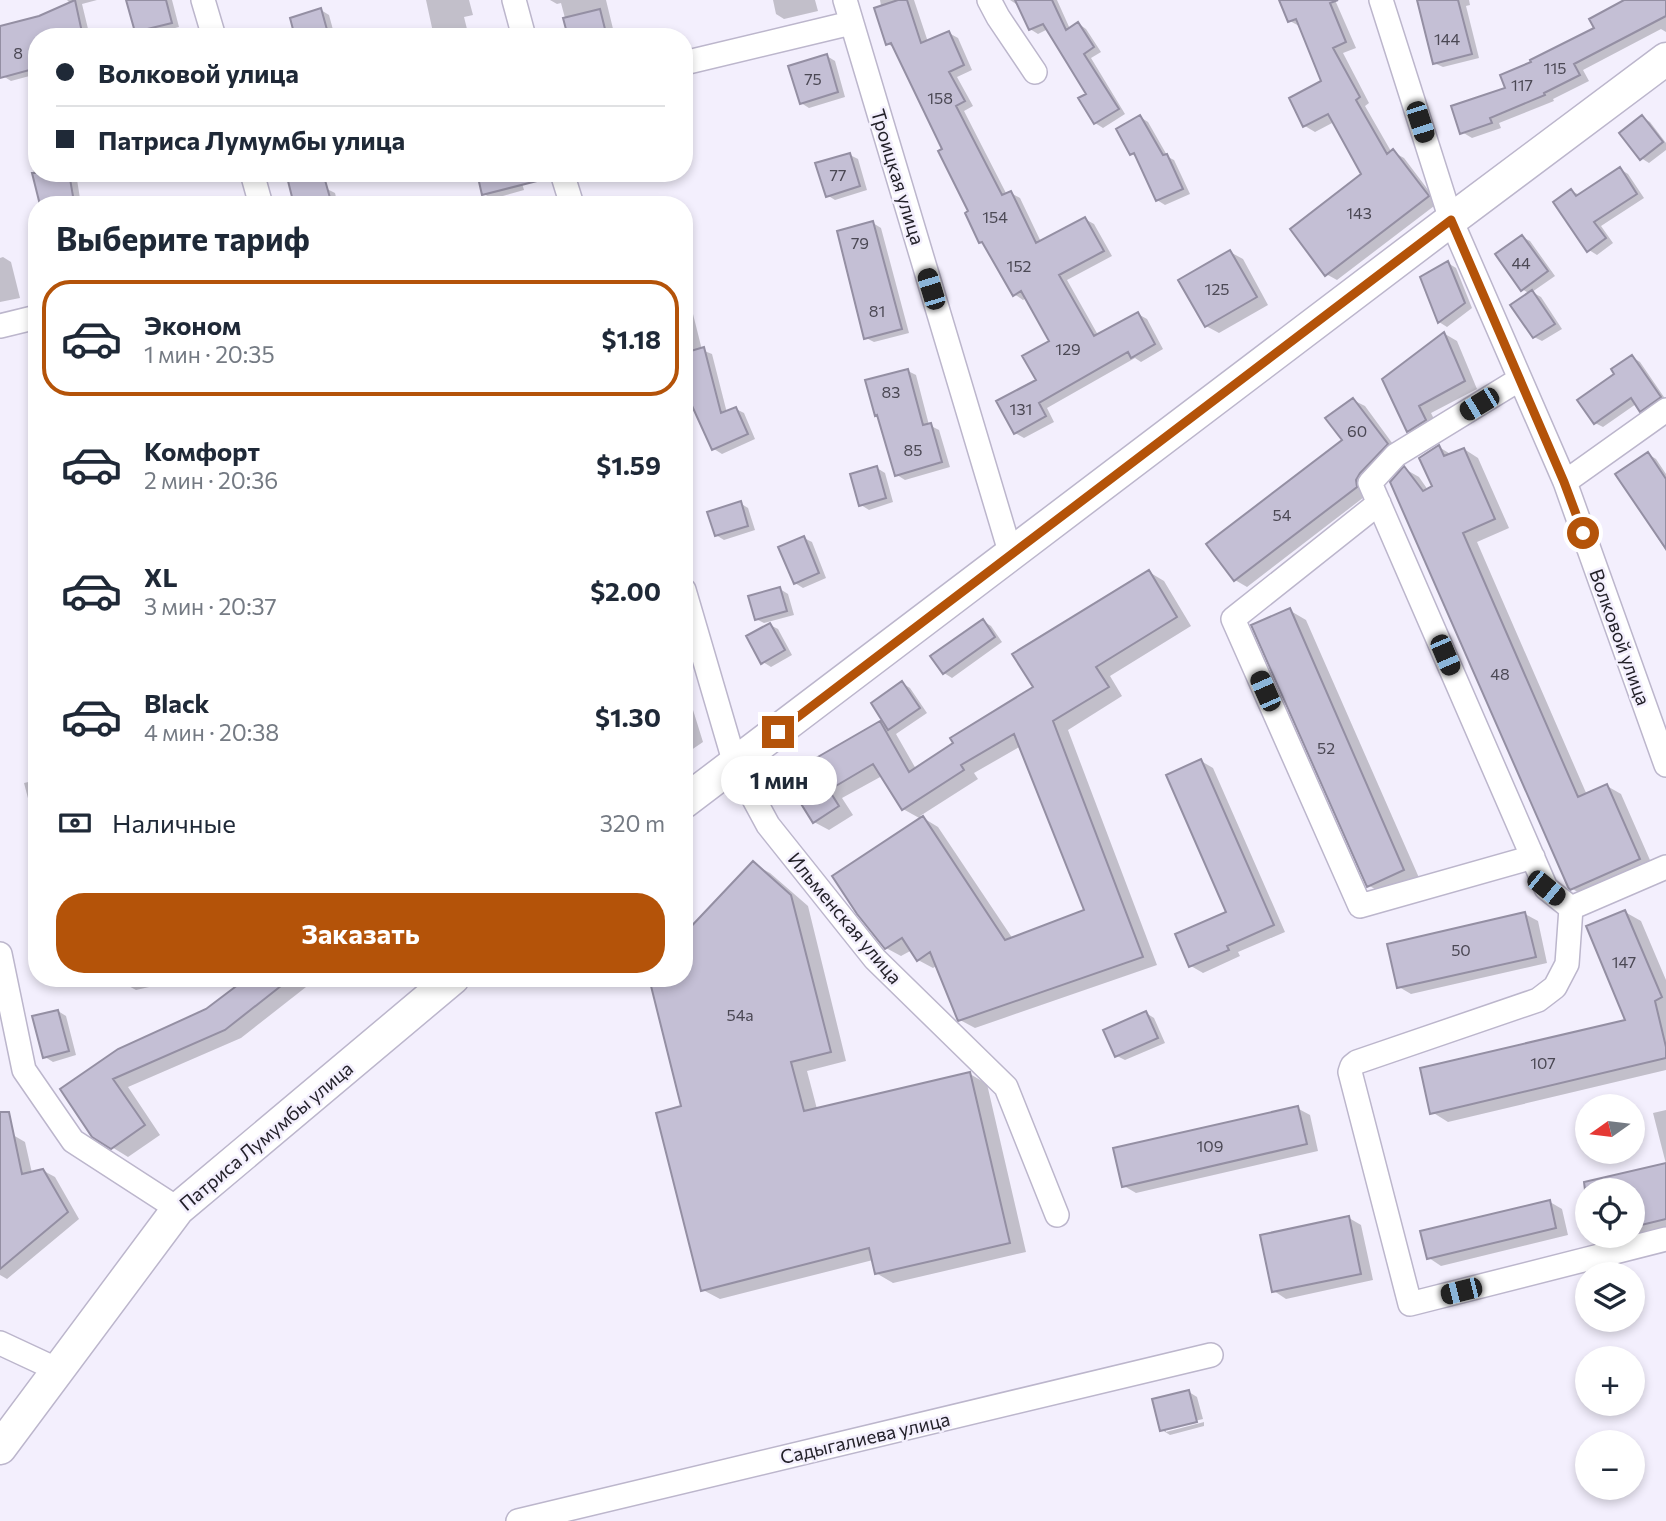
<!DOCTYPE html>
<html lang="ru">
<head>
<meta charset="utf-8">
<style>
  body { margin:0; font-family:Commissioner,sans-serif; background:#f2f2f3; color:#1f2937; height:100vh; display:flex; flex-direction:column; font-size:26px; white-space:nowrap }
  * { box-sizing:border-box; margin:0 }
  p { font-size:23px; color:#747a83 }
  .icon { flex:none; width:38px; height:38px; fill:none; stroke:currentColor; stroke-width:2; stroke-linecap:round; stroke-linejoin:round }
  .map { position:relative; flex:1; overflow:hidden }
  .drawer { position:absolute; left:28px; top:196px; width:665px; height:791px; display:flex; flex-direction:column; background:#fff; border-radius:28px; box-shadow:0 4px 10px #0003 }
  .drawer>* { flex:none }
  .guide { position:absolute; left:28px; top:28px; width:665px; height:154px; border-radius:28px; box-shadow:0 4px 10px #0003; display:grid; align-content:center; height:154px; padding:0 28px; background:#fff }
  .needle { width:46px; rotate:256deg }
  .buttons { position:absolute; left:1575px; top:1094px; display:grid; gap:14px }
  .buttons a { display:grid; place-items:center; width:70px; height:70px; border-radius:50%; background:#fff; box-shadow:0 4px 10px #0003; font-size:35px }
  .end { position:absolute; width:32px; height:32px; margin:-16px; border:9px solid #b45309; background:#fff; box-shadow:0 0 0 4px #fff }
  .from { border-radius:50% }
  .bubble { position:absolute; height:49px; border-radius:24px; background:#fff; box-shadow:0 4px 10px #0003; font-size:23px; font-weight:700; line-height:49px; text-align:center }
  .car { position:absolute; width:21px; height:42px; margin:-21px -10px; border-radius:9px; box-shadow:0 0 5px 2px #0007; background:linear-gradient(#222 24%,#8ab4d8 0 40%,#222 0 76%,#8ab4d8 0 86%,#222 0) }
  .guide b { display:flex; align-items:center; gap:24px; height:66px; font-size:26px }
  .guide b+b { border-top:2px solid #e0e1e3 }
  .guide i { width:18px; height:18px; background:#1f2937 }
  ul { padding:0; list-style:none }
  li { display:flex; align-items:center; gap:21px; height:116px; margin:0 14px 10px; padding:0 14px; border:4px solid transparent; border-radius:28px }
  li div { flex:1 }
  li b { display:block; font-size:26px }
  li em { font-style:normal; font-weight:700 }
  li.active { border-color:#b45309 }
  li>.icon { width:63px; height:63px; stroke-width:1.5 }
  h2 { padding:0 28px; font-size:32px; line-height:84px }
  .pay { display:flex; align-items:center; gap:18px; height:77px; padding:0 28px; font-size:26px }
  .pay p { margin-inline-start:auto }
  .cta { display:flex; gap:14px; margin-top:auto; padding:14px 28px }
  .cta a { flex:1; height:80px; border-radius:28px; background:#b45309; color:#fff; font-size:28px; font-weight:700; line-height:80px; text-align:center }
  .map>svg:first-child { display:block }
</style>
</head>
<body>
<div class="map">
<svg width="1666" height="1521" viewBox="0 0 1666 1521">
  <rect width="100%" height="100%" fill="#f3effd"/>
  <path fill="#0003" fill-rule="evenodd" d="M 67,0 L 97,0 L 82,4 L 90,37 L 37,37 L 37,74 L 11,81 L 3,76 L 0,70 L 0,28 L 39,18 L 71,4 Z
    M 128,0 L 172,0 L 179,27 L 144,36 L 136,31 Z
    M 426,0 L 469,0 L 473,15 L 464,17 L 469,37 L 434,37 Z
    M 550,0 L 606,0 L 615,37 L 570,37 L 561,3 L 557,4 Z
    M 773,0 L 815,0 L 818,11 L 784,19 L 776,14 Z
    M 880,0 L 914,0 L 928,42 L 949,33 L 958,38 L 972,70 L 957,77 L 973,106 L 964,111 L 1007,195 L 1011,193 L 1020,198 L 1041,242 L 1085,219 L 1094,224 L 1112,256 L 1067,280 L 1098,335 L 1138,314 L 1147,319 L 1163,349 L 1141,362 L 1135,358 L 1047,408 L 1054,422 L 1024,438 L 1015,433 L 1038,381 L 1051,342 L 1026,298 L 1023,300 L 1014,294 L 986,245 L 981,242 L 971,212 L 944,150 L 895,48 L 888,44 Z
    M 1010,0 L 1057,0 L 1070,29 L 1079,24 L 1086,29 L 1101,52 L 1091,58 L 1125,114 L 1103,128 L 1095,123 L 1088,94 L 1048,29 L 1038,34 L 1030,29 L 1019,6 Z
    M 1294,0 L 1335,0 L 1356,48 L 1343,53 L 1369,103 L 1365,106 L 1392,153 L 1393,152 L 1404,158 L 1438,203 L 1337,280 L 1326,274 L 1363,175 L 1334,122 L 1315,132 L 1305,126 L 1323,82 L 1301,27 L 1290,21 Z
    M 1418,0 L 1469,0 L 1470,5 L 1466,6 L 1479,58 L 1443,67 L 1434,63 Z
    M 1628,0 L 1666,0 L 1666,32 L 1661,29 L 1583,70 L 1589,81 L 1553,99 L 1554,101 L 1499,123 L 1501,128 L 1472,138 L 1462,132 L 1508,89 L 1596,29 Z
    M 321,10 L 329,15 L 335,37 L 297,37 Z
    M 827,56 L 835,61 L 845,97 L 809,108 L 801,103 Z
    M 1140,117 L 1148,122 L 1168,157 L 1174,160 L 1190,194 L 1165,205 L 1157,200 L 1138,158 L 1132,154 Z
    M 1642,117 L 1650,122 L 1666,143 L 1666,150 L 1649,163 L 1641,158 Z
    M 850,155 L 858,159 L 867,190 L 835,200 L 827,195 Z
    M 37,168 L 37,173 L 76,173 L 81,205 L 41,205 L 33,169 Z
    M 1620,169 L 1628,174 L 1644,198 L 1601,226 L 1613,243 L 1597,255 L 1589,250 L 1571,191 L 1580,195 Z
    M 273,173 L 320,173 L 327,189 L 335,193 L 338,205 L 296,205 L 289,177 L 282,178 Z
    M 519,173 L 524,190 L 492,199 L 484,194 Z
    M 639,173 L 664,173 L 647,178 Z
    M 873,223 L 881,228 L 909,333 L 874,342 L 866,338 Z
    M 1522,237 L 1530,241 L 1555,276 L 1532,292 L 1541,297 L 1562,329 L 1542,341 L 1534,337 L 1530,294 L 1522,289 Z
    M 1230,252 L 1243,259 L 1268,305 L 1219,333 L 1206,326 Z
    M 3,257 L 11,262 L 20,298 L 0,302 L 0,258 Z
    M 1448,263 L 1456,268 L 1472,308 L 1447,327 L 1439,322 L 1422,278 Z
    M 684,298 L 690,302 L 702,350 L 712,354 L 727,413 L 736,409 L 744,413 L 755,439 L 722,454 L 714,449 L 693,402 L 684,404 Z
    M 1445,334 L 1457,341 L 1477,389 L 1431,413 L 1438,427 L 1421,438 L 1408,431 Z
    M 1632,357 L 1640,362 L 1666,400 L 1649,415 L 1641,410 L 1636,404 L 1603,427 L 1595,423 L 1617,374 Z
    M 908,371 L 916,375 L 929,425 L 939,430 L 950,467 L 905,480 L 897,475 L 880,417 L 876,415 Z
    M 1353,400 L 1365,406 L 1398,451 L 1368,494 L 1247,587 L 1235,580 L 1344,440 Z
    M 1439,447 L 1452,455 L 1464,449 L 1478,458 L 1509,528 L 1477,542 L 1587,795 L 1607,786 L 1621,794 L 1653,867 L 1586,897 L 1571,888 L 1405,469 L 1419,477 L 1428,490 L 1434,486 Z
    M 1648,454 L 1656,459 L 1666,474 L 1666,551 L 1654,532 L 1656,531 Z
    M 877,468 L 885,473 L 893,502 L 869,510 L 861,505 Z
    M 740,503 L 748,508 L 755,530 L 724,540 L 716,535 Z
    M 804,538 L 812,542 L 826,578 L 803,588 L 795,583 Z
    M 1149,572 L 1164,581 L 1191,626 L 1110,676 L 1122,696 L 1068,730 L 1157,965 L 975,1028 L 960,1020 L 938,965 L 933,968 L 918,960 L 912,950 L 901,956 L 886,948 L 921,819 L 903,809 L 882,776 L 842,798 L 853,815 L 829,830 L 814,822 L 787,779 L 880,723 L 890,729 L 873,703 L 902,683 L 910,688 L 927,713 L 896,734 L 916,769 L 1035,688 ZM 1021,746 L 1086,912 L 1013,939 L 938,827 L 920,816 L 978,779 L 974,773 Z
    M 780,589 L 788,594 L 794,615 L 764,623 L 756,619 Z
    M 1289,610 L 1306,620 L 1420,880 L 1385,895 L 1368,885 Z
    M 983,621 L 991,626 L 1002,642 L 952,678 L 944,673 Z
    M 770,625 L 778,629 L 792,655 L 771,667 L 763,662 Z
    M 684,681 L 703,742 L 684,755 Z
    M 1201,761 L 1213,768 L 1285,932 L 1238,952 L 1240,956 L 1203,973 L 1191,966 L 1228,913 Z
    M 37,780 L 37,833 L 24,783 Z
    M 753,864 L 770,873 L 808,906 L 846,1061 L 807,1071 L 817,1109 L 970,1074 L 987,1084 L 1026,1252 L 893,1283 L 876,1273 L 873,1260 L 720,1299 L 703,1290 L 683,1108 L 684,978 Z
    M 1625,912 L 1641,921 L 1666,980 L 1666,1070 L 1448,1122 L 1432,1112 L 1628,1021 Z
    M 1525,914 L 1538,921 L 1547,963 L 1411,994 L 1399,987 Z
    M 120,978 L 179,978 L 180,980 L 136,990 L 121,982 Z
    M 250,978 L 323,978 L 306,987 L 241,1038 L 128,1087 L 160,1135 L 128,1157 L 94,1136 L 118,1051 L 207,1011 Z
    M 58,1011 L 66,1016 L 76,1055 L 53,1062 L 45,1057 Z
    M 1146,1013 L 1154,1018 L 1165,1043 L 1125,1060 L 1117,1056 Z
    M 1297,1108 L 1310,1115 L 1318,1151 L 1136,1193 L 1124,1186 Z
    M 1666,1110 L 1666,1164 L 1653,1113 Z
    M 13,1135 L 25,1142 L 32,1173 L 42,1170 L 55,1177 L 79,1219 L 7,1279 L 0,1275 L 0,1138 Z
    M 1666,1165 L 1666,1232 L 1625,1241 L 1614,1236 L 1633,1236 L 1633,1190 L 1613,1190 Z
    M 1550,1202 L 1562,1209 L 1568,1235 L 1441,1266 L 1429,1258 Z
    M 1349,1218 L 1361,1225 L 1373,1280 L 1286,1299 L 1274,1291 Z
    M 1189,1392 L 1197,1397 L 1203,1419 L 1166,1428 L 1166,1432 L 1204,1422 L 1204,1426 L 1170,1435 L 1162,1430 Z"/>
  <path fill="#c4bfd5" stroke="#948fa3" stroke-width="2" d="M 75,0 L 83,37 L 37,37 L 37,68 L 0,78 L 0,26 L 39,16 Z
    M 126,0 L 166,0 L 172,23 L 135,32 Z
    M 898,0 L 907,0 L 921,43 L 949,31 L 964,65 L 949,72 L 965,101 L 956,106 L 1002,195 L 1011,191 L 1036,243 L 1085,217 L 1104,251 L 1059,275 L 1094,336 L 1138,312 L 1155,344 L 1131,358 L 1128,352 L 1039,403 L 1046,416 L 1014,434 L 996,401 L 1036,380 L 1022,356 L 1049,341 L 1021,291 L 1013,296 L 982,242 L 979,243 L 965,213 L 968,211 L 938,151 L 942,149 L 891,43 L 886,45 L 874,8 Z
    M 1015,0 L 1052,0 L 1066,30 L 1078,22 L 1094,47 L 1084,54 L 1119,109 L 1094,124 L 1078,98 L 1086,94 L 1043,24 L 1029,30 Z
    M 1279,0 L 1338,0 L 1330,3 L 1346,42 L 1333,48 L 1360,97 L 1356,100 L 1387,154 L 1393,149 L 1429,196 L 1325,276 L 1290,229 L 1361,174 L 1328,114 L 1303,127 L 1289,98 L 1321,81 L 1296,19 L 1288,22 Z
    M 1417,0 L 1458,0 L 1472,54 L 1433,64 Z
    M 1624,0 L 1666,0 L 1666,16 L 1574,64 L 1580,75 L 1544,93 L 1545,95 L 1490,118 L 1492,123 L 1460,134 L 1451,106 L 1505,88 L 1500,75 L 1531,62 L 1530,60 L 1594,28 L 1589,19 Z
    M 321,8 L 329,37 L 295,37 L 290,18 Z
    M 600,9 L 607,37 L 568,37 L 563,18 Z
    M 827,54 L 838,92 L 800,104 L 788,66 Z
    M 1140,115 L 1163,155 L 1167,154 L 1183,189 L 1156,201 L 1134,153 L 1130,155 L 1116,129 Z
    M 1642,115 L 1663,142 L 1640,160 L 1619,133 Z
    M 850,153 L 860,186 L 826,197 L 815,163 Z
    M 1620,167 L 1637,194 L 1594,222 L 1606,238 L 1587,252 L 1553,202 L 1571,189 L 1576,196 Z
    M 32,173 L 69,173 L 74,202 L 64,205 L 40,205 Z
    M 286,173 L 323,173 L 332,205 L 294,205 Z
    M 477,173 L 540,173 L 541,180 L 482,195 Z
    M 873,221 L 902,329 L 864,339 L 837,231 Z
    M 1522,235 L 1548,271 L 1521,291 L 1495,254 Z
    M 1230,250 L 1257,297 L 1205,327 L 1178,280 Z
    M 1448,261 L 1465,303 L 1438,323 L 1420,277 Z
    M 1532,290 L 1555,324 L 1533,338 L 1510,305 Z
    M 1444,332 L 1465,381 L 1419,406 L 1426,420 L 1407,432 L 1382,379 Z
    M 704,347 L 721,413 L 736,407 L 748,434 L 712,450 L 688,397 L 684,398 L 684,353 Z
    M 1632,355 L 1661,397 L 1640,412 L 1631,398 L 1594,424 L 1577,400 L 1614,374 L 1611,369 Z
    M 908,369 L 923,425 L 931,423 L 942,462 L 895,476 L 877,415 L 875,416 L 865,380 Z
    M 1353,398 L 1388,444 L 1360,473 L 1356,480 L 1357,487 L 1234,581 L 1206,544 L 1342,440 L 1325,418 Z
    M 1439,445 L 1444,456 L 1464,448 L 1495,519 L 1463,533 L 1578,797 L 1607,784 L 1640,859 L 1570,890 L 1568,887 L 1390,482 L 1404,466 L 1423,491 L 1432,486 L 1419,458 Z
    M 1648,452 L 1666,479 L 1666,549 L 1615,474 Z
    M 877,466 L 886,498 L 859,506 L 850,474 Z
    M 741,501 L 748,526 L 715,536 L 707,512 Z
    M 804,536 L 819,573 L 794,584 L 778,547 Z
    M 1149,570 L 1177,617 L 1096,667 L 1109,687 L 1053,721 L 1143,957 L 958,1021 L 930,952 L 917,961 L 902,938 L 885,949 L 857,914 L 832,876 L 923,816 L 1005,940 L 1084,910 L 1014,734 L 961,765 L 964,770 L 902,810 L 873,764 L 829,790 L 839,806 L 813,823 L 785,778 L 816,758 L 880,721 L 909,772 L 953,743 L 950,738 L 1033,687 L 1012,654 Z
    M 780,587 L 787,611 L 755,620 L 748,596 Z
    M 1290,608 L 1404,870 L 1367,887 L 1251,625 Z
    M 983,619 L 995,637 L 943,674 L 930,656 Z
    M 770,623 L 785,650 L 761,664 L 746,636 Z
    M 902,681 L 920,708 L 888,730 L 871,703 Z
    M 1201,759 L 1274,925 L 1227,946 L 1229,950 L 1189,967 L 1175,934 L 1226,912 L 1166,775 Z
    M 753,861 L 791,895 L 831,1052 L 791,1062 L 804,1111 L 970,1072 L 1010,1243 L 875,1274 L 869,1248 L 701,1291 L 656,1113 L 681,1106 L 649,978 L 684,978 L 684,934 Z
    M 1625,910 L 1662,997 L 1655,1001 L 1666,1047 L 1666,1058 L 1430,1114 L 1420,1068 L 1625,1020 L 1586,926 Z
    M 1525,912 L 1536,957 L 1397,988 L 1387,944 Z
    M 247,978 L 291,978 L 225,1030 L 113,1079 L 145,1125 L 111,1149 L 92,1137 L 60,1089 L 118,1049 L 206,1009 Z
    M 58,1010 L 69,1051 L 43,1058 L 32,1016 Z
    M 1146,1011 L 1158,1038 L 1115,1057 L 1103,1030 Z
    M 1298,1106 L 1307,1144 L 1122,1187 L 1113,1148 Z
    M 0,1112 L 9,1112 L 22,1174 L 43,1169 L 68,1212 L 0,1269 Z
    M 1666,1163 L 1666,1219 L 1633,1227 L 1633,1190 L 1585,1190 L 1584,1182 Z
    M 1550,1200 L 1556,1228 L 1427,1259 L 1420,1231 Z
    M 1349,1216 L 1361,1274 L 1272,1292 L 1260,1235 Z
    M 1189,1390 L 1197,1422 L 1160,1431 L 1152,1399 Z"/>
  <g fill="none" stroke-linecap="round" stroke-linejoin="round">
    <g stroke="#bcb6cc" stroke-width="26">
      <path id="street" d="M 203,0 L 214,37
        M 514,0 L 524,37
        M 845,0 L 1011,555
        M 989,0 L 998,17 L 1035,72
        M 1381,0 L 1451,220 L 1565,482 L 1666,765
        M 684,63 L 851,23
        M 252,173 L 261,205
        M 562,173 L 572,205
        M 0,326 L 37,317
        M 1520,379 L 1396,455 L 1370,483 L 1546,888 L 1571,908 L 1666,867
        M 1565,482 L 1666,410
        M 1379,503 L 1233,619 L 1360,906 L 1533,857
        M 684,590 L 735,764 L 768,825 L 875,959 L 1006,1087 L 1057,1215
        M 1571,908 L 1567,964 L 1555,987 L 1538,1000 L 1357,1062 L 1352,1066 L 1350,1072 L 1410,1304 L 1666,1239
        M 0,954 L 24,1070 L 73,1141 L 178,1209
        M 0,1343 L 58,1370
        M 518,1521 L 1211,1355"/>
    </g>
    <g stroke="#bcb6cc" stroke-width="35">
      <path id="secondary" d="M 684,802 L 1451,220 L 1666,59
        M 0,1448 L 178,1209 L 453,978"/>
    </g>
    <use href="#street" stroke="#fff" stroke-width="23"/>
    <use href="#secondary" stroke="#fff" stroke-width="32"/>
  </g>
  <g fill="none" stroke-linecap="round" stroke-linejoin="round">
    <path stroke="#b45309" stroke-width="9" d="M 778,732 L 1451,220 L 1564,482 L 1583,533"/>
  </g>
  <g text-anchor="middle" stroke-width="5" stroke-linejoin="round" paint-order="stroke">
    <g font-size="16" fill="#4b4854">
      <text x="1447" y="45">144</text>
      <text x="18" y="59">8</text>
      <text x="1555" y="74">115</text>
      <text x="813" y="85">75</text>
      <text x="1522" y="91">117</text>
      <text x="940" y="104">158</text>
      <text x="838" y="181">77</text>
      <text x="1359" y="219">143</text>
      <text x="995" y="223">154</text>
      <text x="860" y="249">79</text>
      <text x="1521" y="269">44</text>
      <text x="1019" y="272">152</text>
      <text x="1217" y="295">125</text>
      <text x="877" y="317">81</text>
      <text x="1068" y="355">129</text>
      <text x="891" y="398">83</text>
      <text x="1021" y="415">131</text>
      <text x="1357" y="437">60</text>
      <text x="913" y="456">85</text>
      <text x="1282" y="521">54</text>
      <text x="1500" y="680">48</text>
      <text x="1326" y="754">52</text>
      <text x="1461" y="956">50</text>
      <text x="1624" y="968">147</text>
      <text x="740" y="1021">54а</text>
      <text x="1543" y="1069">107</text>
      <text x="1210" y="1152">109</text>
    </g>
    <g font-size="19" fill="#232129" stroke="#f3effd">
      <text transform="translate(898 177) rotate(73)" y="7">Троицкая улица</text>
      <text transform="translate(1620 637) rotate(70)" y="7">Волковой улица</text>
      <text transform="translate(845 918) rotate(50)" y="7">Ильменская улица</text>
      <text transform="translate(266 1136) rotate(-40)" y="7">Патриса Лумумбы улица</text>
      <text transform="translate(865 1438) rotate(-13)" y="7">Садыгалиева улица</text>
    </g>
  </g>
</svg>
<div class="buttons">
<a><svg class="needle" viewBox="-14 -14 28 28"><path d="M0-13l5 13h-10z" fill="#e53935"/><path d="M0 13l5-13h-10z" fill="#747a83"/></svg></a>
<a><svg class="icon" aria-label="locate" viewBox="0 0 24 24"><circle cx="12" cy="12" r="6"/><path d="M12 2v4M12 18v4M2 12h4M18 12h4"/></svg></a>
<a><svg class="icon" aria-label="layers" viewBox="0 0 24 24"><path d="M12 4l9 5-9 5-9-5zM3 14l9 5 9-5"/></svg></a>
<a>+</a>
<a>−</a>
</div>
<i class="end from" style="left:1583px;top:533px"></i>
<i class="end" style="left:778px;top:732px"></i>
<div class="bubble" style="left:721px;top:756px;width:116px">1 мин</div>
<i class="car" style="left:1420px;top:122px;rotate:162deg"></i>
<i class="car" style="left:931px;top:289px;rotate:343deg"></i>
<i class="car" style="left:1479px;top:404px;rotate:239deg"></i>
<i class="car" style="left:1445px;top:655px;rotate:157deg"></i>
<i class="car" style="left:1265px;top:691px;rotate:336deg"></i>
<i class="car" style="left:1546px;top:888px;rotate:129deg"></i>
<i class="car" style="left:1461px;top:1291px;rotate:256deg"></i>
<div class="guide">
<b><i class="from"></i>Волковой улица</b>
<b><i></i>Патриса Лумумбы улица</b>
</div>
<section class="drawer">
<h2>Выберите тариф</h2>
<ul>
<li class="active"><svg class="icon" aria-label="car" viewBox="0 0 24 24"><path d="M5 17H2v-5l4-1 3-4h7l3 4 3 1v5h-3M9 17h6M6 11h13"/><circle cx="7" cy="17" r="2"/><circle cx="17" cy="17" r="2"/></svg><div><b>Эконом</b><p>1 мин · 20:35</p></div><em>$1.18</em></li>
<li><svg class="icon" aria-label="car" viewBox="0 0 24 24"><path d="M5 17H2v-5l4-1 3-4h7l3 4 3 1v5h-3M9 17h6M6 11h13"/><circle cx="7" cy="17" r="2"/><circle cx="17" cy="17" r="2"/></svg><div><b>Комфорт</b><p>2 мин · 20:36</p></div><em>$1.59</em></li>
<li><svg class="icon" aria-label="car" viewBox="0 0 24 24"><path d="M5 17H2v-5l4-1 3-4h7l3 4 3 1v5h-3M9 17h6M6 11h13"/><circle cx="7" cy="17" r="2"/><circle cx="17" cy="17" r="2"/></svg><div><b>XL</b><p>3 мин · 20:37</p></div><em>$2.00</em></li>
<li><svg class="icon" aria-label="car" viewBox="0 0 24 24"><path d="M5 17H2v-5l4-1 3-4h7l3 4 3 1v5h-3M9 17h6M6 11h13"/><circle cx="7" cy="17" r="2"/><circle cx="17" cy="17" r="2"/></svg><div><b>Black</b><p>4 мин · 20:38</p></div><em>$1.30</em></li>
</ul>
<div class="pay"><svg class="icon" aria-label="cash" viewBox="0 0 24 24"><path d="M3 7h18v10H3z"/><circle cx="12" cy="12" r="2"/></svg>Наличные<p>320 m</p></div>
<div class="cta"><a>Заказать</a></div>
</section>
</div>
</body>
</html>
